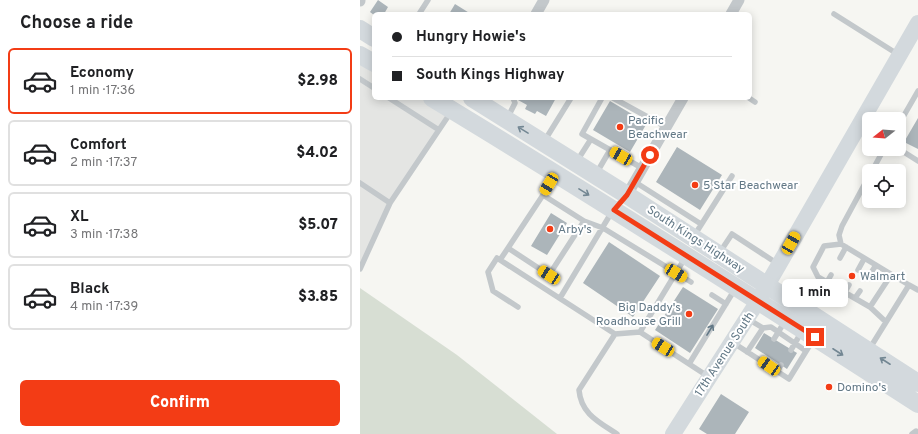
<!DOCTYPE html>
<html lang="en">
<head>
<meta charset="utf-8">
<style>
  body { margin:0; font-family:Overpass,sans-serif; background:#f6f6f6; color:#202124; height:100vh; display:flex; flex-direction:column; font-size:15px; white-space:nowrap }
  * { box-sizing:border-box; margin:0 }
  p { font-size:13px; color:#757577 }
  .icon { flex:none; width:22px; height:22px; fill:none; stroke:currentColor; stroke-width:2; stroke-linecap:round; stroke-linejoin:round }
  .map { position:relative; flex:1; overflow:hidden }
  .sheet { display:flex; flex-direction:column; background:#fff; width:360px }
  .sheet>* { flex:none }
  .top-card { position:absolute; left:12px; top:12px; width:380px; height:88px; border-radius:6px; box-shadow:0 2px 10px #0003; display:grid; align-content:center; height:88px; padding:0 20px; background:#fff }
  .needle { width:26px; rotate:253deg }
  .buttons { position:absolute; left:502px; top:112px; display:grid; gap:8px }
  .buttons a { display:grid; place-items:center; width:44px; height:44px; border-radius:6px; background:#fff; box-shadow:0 2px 10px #0003; font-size:20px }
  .end { position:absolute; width:18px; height:18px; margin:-9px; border:5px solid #f33c15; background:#fff; box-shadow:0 0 0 2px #fff }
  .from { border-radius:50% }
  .bubble { position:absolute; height:28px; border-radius:6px; background:#fff; box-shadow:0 2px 10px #0003; font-size:13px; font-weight:800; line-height:28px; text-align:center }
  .car { position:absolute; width:12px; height:24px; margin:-12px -6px; border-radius:5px; box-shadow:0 0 3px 1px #0007; background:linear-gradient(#f5c518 24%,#345 0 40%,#f5c518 0 76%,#345 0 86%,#f5c518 0) }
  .top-card b { display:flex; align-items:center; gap:14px; height:38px; font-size:15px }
  .top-card b+b { border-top:1px solid #e0e0e0 }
  .top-card i { width:10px; height:10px; background:#202124 }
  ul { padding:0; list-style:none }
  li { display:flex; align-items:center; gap:12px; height:66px; margin:0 8px 6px; padding:0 12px; border:2px solid #e0e0e0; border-radius:6px }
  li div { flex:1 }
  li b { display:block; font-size:15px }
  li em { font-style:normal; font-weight:800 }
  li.on { border-color:#f33c15 }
  li>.icon { width:36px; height:36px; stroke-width:1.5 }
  h2 { padding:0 20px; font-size:18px; line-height:48px }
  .button { display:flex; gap:8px; margin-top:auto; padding:8px 20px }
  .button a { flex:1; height:46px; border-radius:6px; background:#f33c15; color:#fff; font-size:16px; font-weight:800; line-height:46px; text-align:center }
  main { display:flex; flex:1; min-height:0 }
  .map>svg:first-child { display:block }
</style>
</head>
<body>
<main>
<section class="sheet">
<h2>Choose a ride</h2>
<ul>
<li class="on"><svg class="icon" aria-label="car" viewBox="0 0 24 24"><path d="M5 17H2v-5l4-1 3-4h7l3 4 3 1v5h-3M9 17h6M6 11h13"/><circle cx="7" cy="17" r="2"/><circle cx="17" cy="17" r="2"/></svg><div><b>Economy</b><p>1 min · 17:36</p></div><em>$2.98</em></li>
<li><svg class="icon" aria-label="car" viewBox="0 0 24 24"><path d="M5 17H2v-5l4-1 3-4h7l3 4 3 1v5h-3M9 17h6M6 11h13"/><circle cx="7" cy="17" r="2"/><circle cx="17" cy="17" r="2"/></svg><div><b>Comfort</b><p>2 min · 17:37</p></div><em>$4.02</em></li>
<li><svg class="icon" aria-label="car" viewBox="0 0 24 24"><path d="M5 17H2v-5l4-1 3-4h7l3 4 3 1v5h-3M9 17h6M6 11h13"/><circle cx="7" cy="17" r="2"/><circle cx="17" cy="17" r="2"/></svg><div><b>XL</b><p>3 min · 17:38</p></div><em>$5.07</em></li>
<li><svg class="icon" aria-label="car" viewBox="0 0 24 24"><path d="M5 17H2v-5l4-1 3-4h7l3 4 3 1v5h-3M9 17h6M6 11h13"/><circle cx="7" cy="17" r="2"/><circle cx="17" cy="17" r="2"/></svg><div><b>Black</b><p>4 min · 17:39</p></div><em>$3.85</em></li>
</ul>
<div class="button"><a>Confirm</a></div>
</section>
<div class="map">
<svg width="558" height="434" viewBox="0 0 558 434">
  <rect width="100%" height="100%" fill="#f6f6f2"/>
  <path fill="#e4e5e3" d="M 0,53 L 14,62 L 14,98 L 72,98 L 93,111 L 30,203 L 0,269 Z"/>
  <path fill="#d7ded3" d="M 0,288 L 97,355 L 197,434 L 0,434 Z"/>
  <path fill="#acb5ba" d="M 18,0 L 28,7 L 24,14 L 14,15 L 10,12 Z
    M 95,4 L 111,14 L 89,14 Z
    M 159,98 L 196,98 L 186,116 L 177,111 L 175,114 L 165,109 L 167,105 L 158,100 Z
    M 250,101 L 287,123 L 270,152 L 233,130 Z
    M 558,118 L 558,149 L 544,142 Z
    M 317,147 L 362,175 L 340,210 L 296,182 Z
    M 191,213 L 207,223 L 187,255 L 171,246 Z
    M 249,242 L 300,276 L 273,317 L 223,283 Z
    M 323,287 L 358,309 L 330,353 L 295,330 Z
    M 404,333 L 437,353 L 427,369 L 395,348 Z
    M 361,394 L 389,412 L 375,434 L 347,434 L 339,429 Z"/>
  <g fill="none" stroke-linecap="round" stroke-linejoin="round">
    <path stroke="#c3c8cb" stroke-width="5.5" d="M 59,14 L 68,0
      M 474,14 L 539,55
      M 0,79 L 14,88
      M 29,98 L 79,130
      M 242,98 L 222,134 L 282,168
      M 253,98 L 306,127
      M 389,98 L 395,102
      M 148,117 L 155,103 L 153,98
      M 539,124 L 558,91
      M 497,130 L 509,137
      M 185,140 L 211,98
      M 539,149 L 558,161
      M 217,161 L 231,139
      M 512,171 L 524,149
      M 236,174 L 250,150
      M 509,176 L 482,226 L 479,235 L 481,244 L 549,285
      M 275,182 L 341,224
      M 0,183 L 30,203 L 91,112
      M 183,195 L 194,176
      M 224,221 L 189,275 L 148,248 L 183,195 L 224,221 L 243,228 L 331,282
      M 334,236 L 372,176
      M 481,244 L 464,246 L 453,267 L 458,277 L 510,307 L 526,322
      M 360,252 L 372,234 L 418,264
      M 325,258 L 280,332 L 349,377
      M 480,258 L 486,247
      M 140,260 L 148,248
      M 0,269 L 30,203
      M 498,270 L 504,259
      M 509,276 L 516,265
      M 467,282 L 471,275
      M 485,292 L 489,285
      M 352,295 L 366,304
      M 200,298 L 253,210 L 266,196
      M 495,298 L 500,291
      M 158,307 L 133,291 L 128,272 L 137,258 L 255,334
      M 510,307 L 531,275
      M 403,328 L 411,327 L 446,351
      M 414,339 L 425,321
      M 372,342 L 429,379 L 453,340
      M 510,348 L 549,285 L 558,290
      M 431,350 L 442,331
      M 387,352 L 403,328 L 388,319
      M 329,364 L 375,289
      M 417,372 L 421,365
      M 257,434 C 239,422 221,414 219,390 L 255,334 L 280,332
      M 552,434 L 556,431 L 558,432"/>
    <path stroke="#c3c8cb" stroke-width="11" d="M 0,1 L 0,0
      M 176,14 L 184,0
      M 371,14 L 379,0
      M 267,195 L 323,98"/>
    <path stroke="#d3d9dd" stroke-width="16" d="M 313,434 L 398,301 L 558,23"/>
    <path stroke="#d3d9dd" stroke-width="18" d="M 0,29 L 14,38
      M 0,55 L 14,63
      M 72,98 C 236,197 397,300 558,404
      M 112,98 L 267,195 L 558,383"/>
  </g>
  <defs><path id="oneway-shaft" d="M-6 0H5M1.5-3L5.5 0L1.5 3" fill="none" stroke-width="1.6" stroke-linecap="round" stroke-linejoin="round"/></defs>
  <g stroke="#738793">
    <use href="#oneway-shaft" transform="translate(163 130) rotate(-148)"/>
    <use href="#oneway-shaft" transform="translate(224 192) rotate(32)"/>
    <use href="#oneway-shaft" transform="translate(478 352) rotate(33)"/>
    <use href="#oneway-shaft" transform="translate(525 361) rotate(-147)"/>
  </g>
  <use stroke="#627886" href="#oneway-shaft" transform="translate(350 330) rotate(-59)"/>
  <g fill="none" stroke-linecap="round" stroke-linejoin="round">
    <path stroke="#f33c15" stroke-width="5" d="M 290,155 L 267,195 L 254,210 L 455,337"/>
  </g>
  <g fill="#f33c15" stroke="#fff" stroke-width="1.5">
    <circle cx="260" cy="127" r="4"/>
    <circle cx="335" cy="185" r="4"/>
    <circle cx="190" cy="229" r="4"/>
    <circle cx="492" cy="276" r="4"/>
    <circle cx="329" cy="314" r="4"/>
    <circle cx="469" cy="387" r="4"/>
  </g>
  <g text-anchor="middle" stroke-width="4" stroke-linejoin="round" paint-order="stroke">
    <g font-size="12" fill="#627886" stroke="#fff" text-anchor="start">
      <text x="268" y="124">Pacific<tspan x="268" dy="14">Beachwear</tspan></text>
      <text x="343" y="189">5 Star Beachwear</text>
      <text x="198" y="233">Arby's</text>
      <text x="500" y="280">Walmart</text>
      <text x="321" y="311" text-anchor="end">Big Daddy's<tspan x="321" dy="14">Roadhouse Grill</tspan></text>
      <text x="477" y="391">Domino's</text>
    </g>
    <g font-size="12" fill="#627886" stroke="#fff">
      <text transform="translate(336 239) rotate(33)" y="4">South Kings Highway</text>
      <text transform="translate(364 354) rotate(-57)" y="4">17th Avenue South</text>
    </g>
  </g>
</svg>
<div class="buttons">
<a><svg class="needle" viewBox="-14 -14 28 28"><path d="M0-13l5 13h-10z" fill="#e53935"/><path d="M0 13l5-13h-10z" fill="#757577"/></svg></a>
<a><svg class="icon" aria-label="locate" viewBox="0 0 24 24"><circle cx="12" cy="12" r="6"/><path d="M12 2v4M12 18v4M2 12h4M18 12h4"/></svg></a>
</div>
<i class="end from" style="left:290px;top:155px"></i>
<i class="end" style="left:455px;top:337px"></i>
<div class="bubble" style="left:422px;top:279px;width:66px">1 min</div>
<i class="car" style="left:261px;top:156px;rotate:300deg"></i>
<i class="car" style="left:189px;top:184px;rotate:211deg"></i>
<i class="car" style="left:431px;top:243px;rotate:30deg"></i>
<i class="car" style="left:316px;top:273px;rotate:121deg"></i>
<i class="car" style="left:189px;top:275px;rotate:303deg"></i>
<i class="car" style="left:303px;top:347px;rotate:302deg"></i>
<i class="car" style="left:409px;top:366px;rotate:304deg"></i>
<div class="top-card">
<b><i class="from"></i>Hungry Howie's</b>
<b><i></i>South Kings Highway</b>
</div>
</div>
</main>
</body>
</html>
